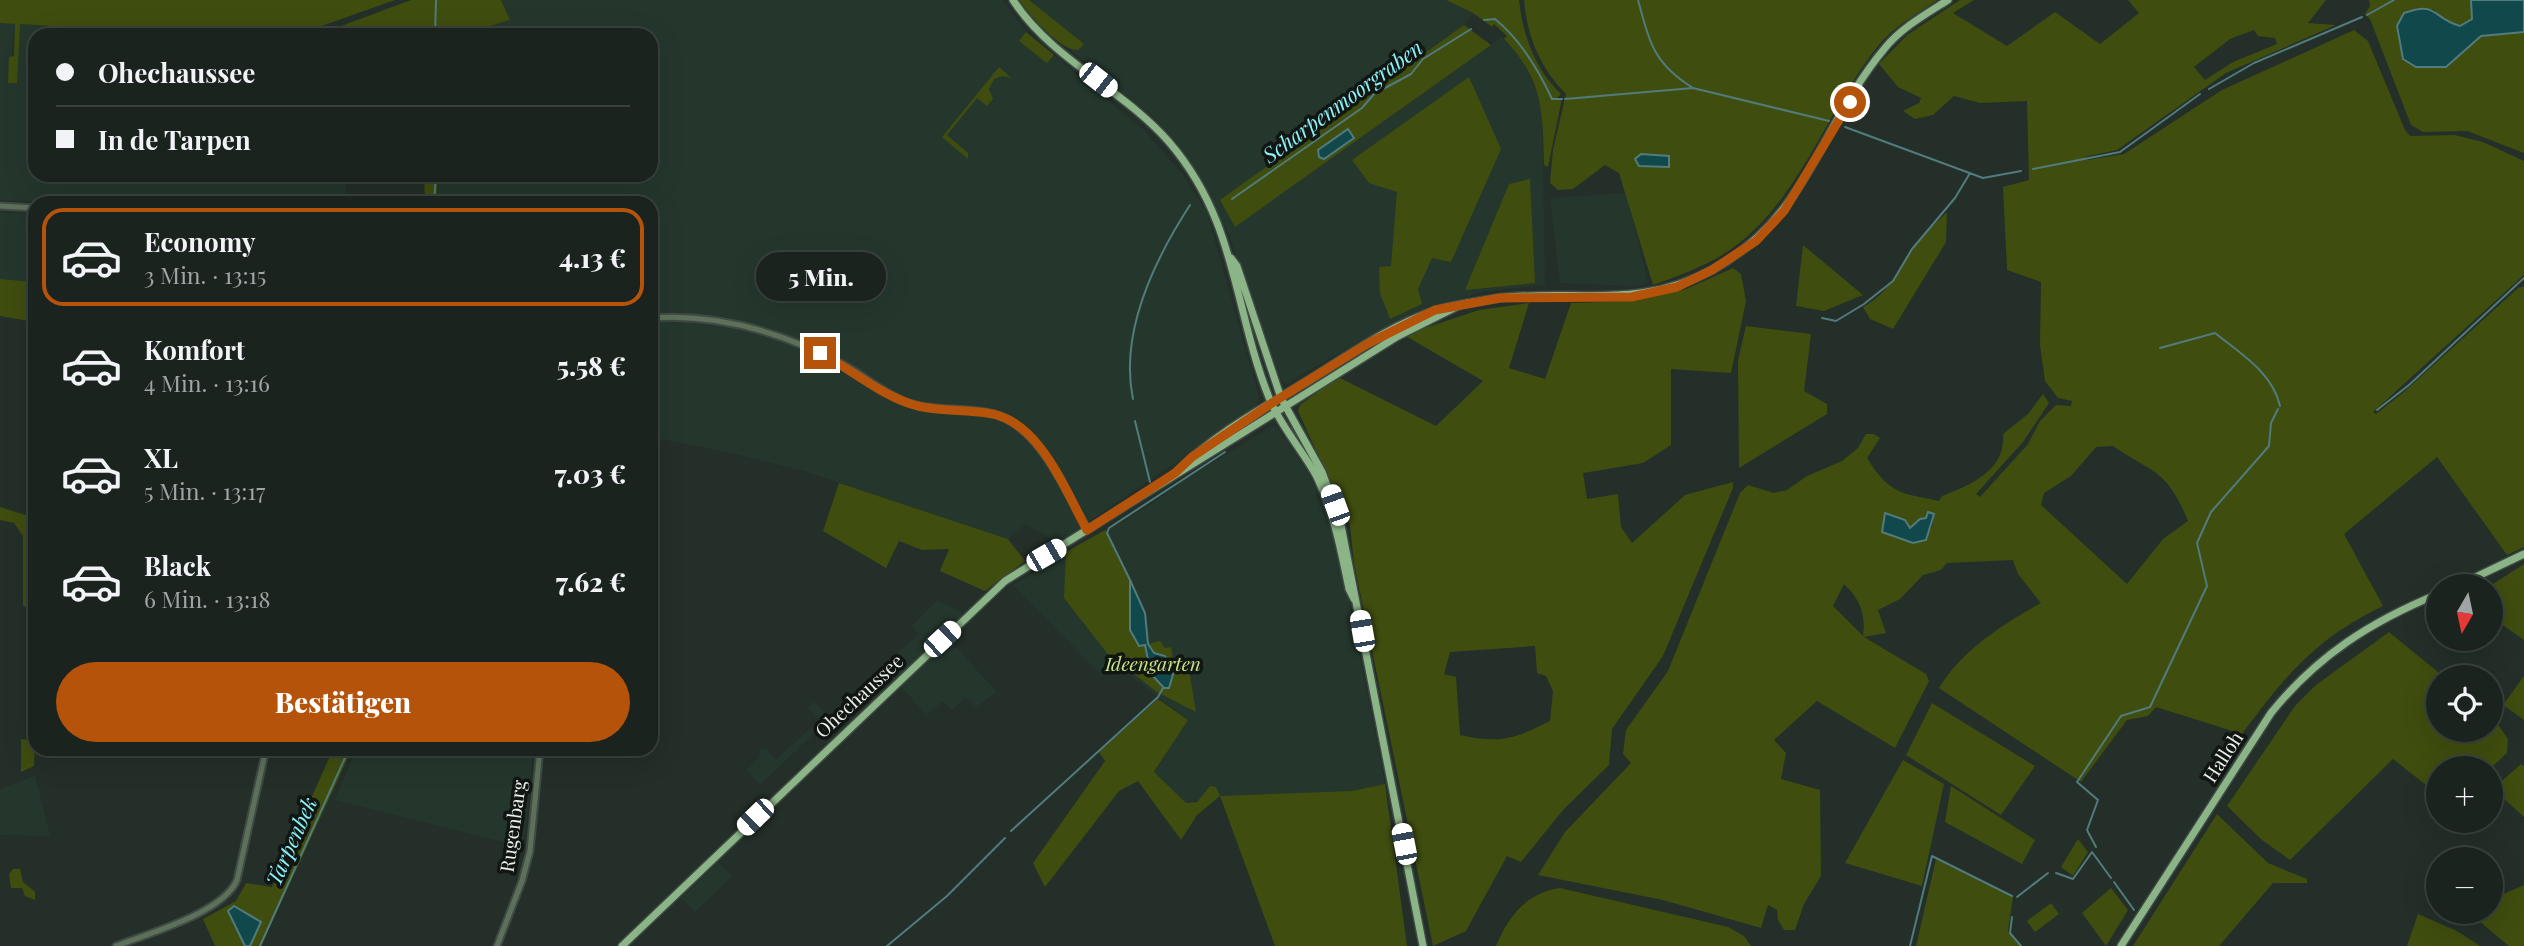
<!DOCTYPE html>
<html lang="de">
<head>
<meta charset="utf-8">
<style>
  body { margin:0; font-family:"Playfair Display",serif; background:#282f2c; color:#f1f3f6; height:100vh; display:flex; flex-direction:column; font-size:26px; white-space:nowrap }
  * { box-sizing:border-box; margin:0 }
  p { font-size:23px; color:#a0a4a4 }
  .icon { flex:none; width:38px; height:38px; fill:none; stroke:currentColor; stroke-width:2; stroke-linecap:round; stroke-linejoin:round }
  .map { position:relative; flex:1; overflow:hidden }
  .sheet { position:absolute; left:28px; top:196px; width:630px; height:560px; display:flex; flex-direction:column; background:#1b231f; border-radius:21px; box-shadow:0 7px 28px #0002,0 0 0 2px #39403d }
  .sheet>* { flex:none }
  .banner { position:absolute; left:28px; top:28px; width:630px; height:154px; border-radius:21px; box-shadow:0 7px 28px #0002,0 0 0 2px #39403d; display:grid; align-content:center; height:154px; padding:0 28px; background:#1b231f }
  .needle { width:46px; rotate:189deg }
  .fabs { position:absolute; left:2426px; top:574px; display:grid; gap:14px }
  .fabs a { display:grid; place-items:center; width:77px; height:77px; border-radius:50%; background:#1b231f; box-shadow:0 7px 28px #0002,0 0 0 2px #39403d; font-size:35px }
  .end { position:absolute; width:32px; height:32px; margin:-16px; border:9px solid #b45309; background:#fff; box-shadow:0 0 0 4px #fff }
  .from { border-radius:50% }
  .bubble { position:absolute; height:49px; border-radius:24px; background:#1b231f; box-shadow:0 7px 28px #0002,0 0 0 2px #39403d; font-size:23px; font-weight:800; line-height:49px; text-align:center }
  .car { position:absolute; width:21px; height:42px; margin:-21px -10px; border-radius:9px; box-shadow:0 0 5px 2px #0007; background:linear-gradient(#fff 24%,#345 0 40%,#fff 0 76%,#345 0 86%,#fff 0) }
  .banner b { display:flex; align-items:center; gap:24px; height:66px; font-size:26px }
  .banner b+b { border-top:2px solid #39403d }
  .banner i { width:18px; height:18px; background:#f1f3f6 }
  ul { padding:12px 0 0; list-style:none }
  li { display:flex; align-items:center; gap:21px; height:98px; margin:0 14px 10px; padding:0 14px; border:4px solid transparent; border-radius:21px }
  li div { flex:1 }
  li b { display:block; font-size:26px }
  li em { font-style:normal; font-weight:800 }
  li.selected { border-color:#b45309 }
  li>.icon { width:63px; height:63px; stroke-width:1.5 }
  .button { display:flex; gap:14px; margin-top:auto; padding:14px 28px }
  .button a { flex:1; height:80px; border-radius:42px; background:#b45309; color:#fff; font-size:28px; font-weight:800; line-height:80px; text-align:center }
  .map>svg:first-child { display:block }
</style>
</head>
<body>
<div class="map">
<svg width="2524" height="946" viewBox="0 0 2524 946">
  <rect width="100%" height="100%" fill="#242f29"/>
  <path fill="#25372d" d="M 501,0 L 1002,0 L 1026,32 L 1145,131 L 1183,175 L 1207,213 L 1259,397 L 1256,408 L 1057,543 L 1026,524 L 1008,539 L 801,470 L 736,454 L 662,439 L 651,453 L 651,203 L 436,203 L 438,175 L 651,175 L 651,35 L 461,35 L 510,20 Z
    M 1019,0 L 1446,0 L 1473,13 L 1464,25 L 1235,227 L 1502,37 L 1524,63 L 1542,104 L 1545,285 L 1482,292 L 1436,306 L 1362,340 L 1286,384 L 1281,380 L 1227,230 L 1182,149 L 1157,120 L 1045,29 Z
    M 0,23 L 15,23 L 8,83 L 17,82 L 19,24 L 192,33 L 35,35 L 35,175 L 345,175 L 346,203 L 77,203 L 0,200 Z
    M 1626,193 L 1648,283 L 1636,286 L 1560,283 L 1550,198 Z
    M 0,213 L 35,214 L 35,282 L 0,279 Z
    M 1272,426 L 1277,428 L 1306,470 L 1323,500 L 1337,541 L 1385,784 L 1352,791 L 1219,796 L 1186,803 L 1154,773 L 1188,720 L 1114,663 L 1102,676 L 1013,585 L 1150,505 L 1184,480 Z
    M 937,600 L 962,612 L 950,641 L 997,692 L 976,707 L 966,697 L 952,710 L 943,701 L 927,715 L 882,666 L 919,634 L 912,626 Z
    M 815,702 L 830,718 L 760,785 L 746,770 L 760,757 L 759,749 L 766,748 L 776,760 L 819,720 L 807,707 Z
    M 356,749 L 534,749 L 523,847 L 335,800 Z
    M 35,776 L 50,836 L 0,835 L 0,789 Z
    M 718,862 L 732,876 L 695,912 L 681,898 Z"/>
  <path fill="#3f4d0f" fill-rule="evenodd" d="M 0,0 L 395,0 L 296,35 L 192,35 L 20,24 L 17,83 L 8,83 L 9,57 L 14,56 L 15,24 L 0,23 Z
    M 411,0 L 501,0 L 510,20 L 461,35 L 317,35 Z
    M 1019,0 L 1029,0 L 1084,44 L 1078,50 C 1060,51 1029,14 1019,0 Z
    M 1446,0 L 1519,0 C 1523,36 1535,69 1561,94 L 1557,98 L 1562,98 L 1548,167 L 1544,165 C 1543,112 1543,79 1504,39 L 1507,36 L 1494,24 L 1492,27 L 1473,13 Z
    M 1524,0 L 1937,0 C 1917,14 1893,27 1878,46 C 1825,112 1799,204 1727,252 C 1704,267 1678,276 1653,285 L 1619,173 L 1605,165 L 1573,189 L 1558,190 L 1550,183 L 1553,150 L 1566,94 C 1540,68 1527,36 1524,0 Z
    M 1960,0 L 1974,0 L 1953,13 L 2007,46 L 2055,12 L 2100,44 L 2139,13 L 2128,0 L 2326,0 L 2308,23 L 2336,25 L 2226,73 L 2117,150 L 2085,157 L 2087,160 L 2124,154 L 2222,90 L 2354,30 L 2368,41 L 2405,130 L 2410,136 L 2455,135 L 2483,142 L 2524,161 L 2524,275 L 2373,412 L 2376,414 L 2405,391 L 2518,288 L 2524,286 L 2524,547 L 2507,555 L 2437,457 L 2344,534 L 2383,606 C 2315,639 2286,675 2242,734 L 2156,707 L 2148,716 L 2127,720 L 2081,782 L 1939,688 C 1962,650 2003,624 2041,603 L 2018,574 L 2013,560 L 1947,563 L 1941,570 L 1923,575 L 1900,599 L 1878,610 L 1886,633 L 1864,637 L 1926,674 L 1929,681 L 1895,748 L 1817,701 L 1774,740 L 1786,753 L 1781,779 L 1820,790 L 1821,876 L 1804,904 L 1795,930 L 1784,930 L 1778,920 L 1777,910 L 1768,905 L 1761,928 L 1663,900 L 1538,875 L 1565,832 L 1631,763 L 1623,754 L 1626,730 L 1668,671 L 1740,493 L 1748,485 L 1774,493 L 1787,490 L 1807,476 L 1842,461 L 1858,448 L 1866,434 L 1874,434 L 1880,438 L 1867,458 C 1890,495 1902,493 1939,501 L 1942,496 C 1970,485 2006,471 2003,434 L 2028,414 L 2043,394 L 2049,403 L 2023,442 L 1976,494 L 1980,497 L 2028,444 L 2040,421 L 2056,405 L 2071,406 L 2072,401 L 2058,398 L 2045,381 L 2040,345 L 2041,282 L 2007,270 L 2003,187 L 2029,180 L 2027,101 L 1980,103 L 1954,96 L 1933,115 L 1915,119 L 1903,111 L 1919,103 L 1921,98 L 1898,87 L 1879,64 L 1907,35 ZM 2254,30 L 2258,36 L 2275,38 L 2277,44 L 2233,62 L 2205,80 L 2194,67 L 2230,39 ZM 2113,446 C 2155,475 2166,468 2188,521 L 2163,539 L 2127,584 L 2041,505 L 2044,493 L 2071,476 L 2096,447 ZM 1885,513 L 1905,520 L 1910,528 L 1934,515 L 1932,527 L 1918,542 L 1882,532 ZM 1844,584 C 1860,599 1866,615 1863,636 L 1833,606 Z
    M 2369,0 L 2471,0 L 2472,20 L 2460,26 L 2445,22 L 2433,9 L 2397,26 L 2403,59 L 2416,66 L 2446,67 L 2481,36 L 2524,32 L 2524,153 L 2467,131 L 2423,132 L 2411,125 L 2370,19 L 2365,14 L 2370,6 Z
    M 1464,25 L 1491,45 L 1235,227 L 1220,200 Z
    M 1026,32 L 1054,55 L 1047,63 L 1019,41 Z
    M 999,67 L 1011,78 L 1002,76 L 994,79 L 989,89 L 993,99 L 987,106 L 977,98 L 947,135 L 968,153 L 968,159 L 942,137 Z
    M 1469,77 L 1501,149 L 1451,262 L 1432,258 L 1418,289 L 1422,304 L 1390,319 L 1380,293 L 1379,267 L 1391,266 L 1397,192 L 1369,183 L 1352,160 Z
    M 424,175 L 438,175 L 436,203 L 425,203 Z
    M 1530,179 L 1535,283 L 1465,290 L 1509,184 Z
    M 1947,212 L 1946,242 L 1893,329 L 1870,319 L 1863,307 C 1889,293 1897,272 1913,249 C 1922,236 1936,223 1947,212 Z
    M 1803,245 L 1863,295 L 1824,311 L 1796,306 Z
    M 1733,268 L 1741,274 L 1746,301 L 1731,373 L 1671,369 L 1671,445 L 1643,463 L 1583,473 L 1587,499 L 1618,494 L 1621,527 L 1632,543 L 1685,495 L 1733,482 L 1733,488 L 1663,656 L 1612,729 L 1609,765 L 1563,810 L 1521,862 L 1507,856 L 1466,931 L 1433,946 L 1354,563 L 1350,525 L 1298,411 L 1300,405 L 1338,377 L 1436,426 L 1483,381 L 1404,335 L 1479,310 L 1529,303 L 1509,368 L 1545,379 L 1571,303 L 1636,301 L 1686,289 ZM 1535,646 L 1537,673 L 1546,676 L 1553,691 L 1550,721 C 1514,739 1501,744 1460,735 L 1456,677 L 1444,674 L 1450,652 Z
    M 0,279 L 35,282 L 35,322 L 0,316 Z
    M 1746,326 L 1811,334 L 1804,391 L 1827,404 L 1827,414 L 1739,468 L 1738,360 Z
    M 839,483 L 1008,539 L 1025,561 L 985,591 L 940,571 L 949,549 L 922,550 L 899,541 L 886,568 L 823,531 Z
    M 0,507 L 35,518 L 35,610 L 23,606 L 23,536 L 14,523 L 0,520 Z
    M 1105,530 L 1130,580 L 1130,630 L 1139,646 L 1160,641 L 1165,648 L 1171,647 L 1173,660 L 1187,658 L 1196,712 L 1157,692 L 1116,660 L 1114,662 L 1064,598 L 1066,552 Z
    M 2524,564 L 2524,640 L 2490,616 L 2490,586 Z
    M 2389,632 L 2444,677 L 2438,677 L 2438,730 L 2490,730 L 2490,713 L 2508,739 L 2507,753 L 2490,769 L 2438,768 L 2438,791 L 2431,789 L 2393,759 L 2290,860 L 2262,840 L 2227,806 L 2295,706 L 2316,685 Z
    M 2524,676 L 2524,720 L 2503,705 Z
    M 1158,699 L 1188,720 L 1154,772 L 1186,803 L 1197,802 L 1210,786 L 1216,787 L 1220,796 L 1352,791 L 1385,784 L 1407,946 L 1275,946 L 1220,796 L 1197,815 L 1181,840 L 1138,781 L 1119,791 L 1045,887 L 1033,863 L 1105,761 L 1099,752 Z
    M 1932,703 L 2035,766 L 2001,815 L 1906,755 Z
    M 21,739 L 35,741 L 34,766 L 21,772 Z
    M 333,749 L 352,749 L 261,946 L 250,946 L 261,922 L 229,912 L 245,946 L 215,946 L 203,919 L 236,901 L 246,883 L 272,887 Z
    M 1903,760 L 1944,784 L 1922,886 L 1845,863 Z
    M 2521,764 L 2524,766 L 2524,817 L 2493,789 Z
    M 1951,786 L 2035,840 L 2022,864 L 1945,822 Z
    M 2217,814 L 2268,863 L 2307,879 L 2307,883 L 2273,883 L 2219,946 L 2133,946 Z
    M 2078,839 L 2088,852 L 2073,876 L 2061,867 Z
    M 1936,859 L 2013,897 L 2008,931 L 2020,946 L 1916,946 Z
    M 13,869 L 20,869 L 23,882 L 35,892 L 35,900 L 25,896 L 22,888 L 11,888 L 9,874 Z
    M 2524,885 L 2524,946 L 2509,946 L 2468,912 L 2490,912 L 2490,900 Z
    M 1560,888 L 1728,927 L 1744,936 L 1751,946 L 1496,946 C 1509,916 1526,893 1560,888 Z
    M 2111,888 L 2128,910 L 2106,946 L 2082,913 Z
    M 2051,903 L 2059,914 L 2035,932 L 2027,921 Z
    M 2418,914 L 2457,931 L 2480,946 L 2407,946 Z"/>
  <path fill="#10484b" stroke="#517b7c" stroke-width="2" d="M 2471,0 L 2524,0 L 2524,32 L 2481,36 L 2446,67 L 2416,67 L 2403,59 L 2397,26 L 2404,13 C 2439,1 2430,17 2460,26 L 2472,19 Z
    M 1348,129 L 1354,138 L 1324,159 L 1319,157 L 1318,150 Z
    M 1641,154 L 1669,156 L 1669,167 L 1639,166 L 1635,159 Z
    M 1928,512 L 1934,514 L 1926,540 L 1913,543 L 1882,532 L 1885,513 L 1905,520 L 1910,528 L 1920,519 L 1926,518 Z
    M 1130,580 L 1145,613 L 1148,644 L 1154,653 L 1165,656 L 1174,671 L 1169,688 L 1164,688 L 1151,674 L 1145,645 L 1139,646 L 1130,630 Z
    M 234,906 L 261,922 L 250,946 L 245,946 L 228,911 Z"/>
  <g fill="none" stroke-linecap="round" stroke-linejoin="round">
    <path stroke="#517b7c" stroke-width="2" d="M 1638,0 C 1650,43 1653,63 1693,88 L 1829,121
      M 2367,15 L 2394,0
      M 1484,20 L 1495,19 C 1521,40 1538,69 1552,99 L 1562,99
      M 435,35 L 436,0
      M 2209,89 L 2254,63 L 2362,17
      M 1565,99 L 1693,88
      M 1845,127 L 1983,178 L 2021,171
      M 2033,169 L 2120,152 L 2200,94
      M 1232,199 L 1362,108 L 1374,94 L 1411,74 L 1423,59 L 1471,29
      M 434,203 L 436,175
      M 1822,318 L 1836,321 L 1864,304 L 1893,281 L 1912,249 L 1955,198 L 1970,173
      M 2160,348 L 2215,333 C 2240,353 2273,373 2280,406
      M 1133,399 C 1119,332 1155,259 1190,205
      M 2377,410 L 2409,385 L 2524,278
      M 1135,421 L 1150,482
      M 1131,582 L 1107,533 L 1109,528 L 1225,452
      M 1011,831 L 1158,697 L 1163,688
      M 2096,847 L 2087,830 L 2098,800 L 2077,782 L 2121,716 L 2150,707 L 2207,586 L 2197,543 L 2211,512 L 2269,446 L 2271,423 L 2278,409
      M 2056,873 L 2073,879 L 2092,852 L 2111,878
      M 2114,882 L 2134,910
      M 2017,897 L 2048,873
      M 2012,917 L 2010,933 L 2021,946
      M 260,946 L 349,749
      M 887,946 L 947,896 L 1005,838
      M 1910,946 L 1932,856 L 2012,896"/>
    <g stroke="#404a44" stroke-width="9">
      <path id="minor" d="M 0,206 L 35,208
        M 651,318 C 719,313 786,334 844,365 C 866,377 886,395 909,403 C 941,414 983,403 1012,422 C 1048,446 1066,493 1088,530
        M 116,946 C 149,933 223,913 237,880 L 266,749
        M 497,946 L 522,881 L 530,851 L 540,749"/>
    </g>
    <g stroke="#404a44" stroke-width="10">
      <path id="major" d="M 1013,0 C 1052,60 1123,89 1169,142 C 1238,222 1233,309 1270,400 C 1282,428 1303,451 1317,477 C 1334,513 1341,550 1349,589 L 1354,599
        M 1231,258 L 1237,266 L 1281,398 L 1322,472 L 1340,520 L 1423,946
        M 1181,468 C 1216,433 1265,407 1307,381 C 1348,356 1391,324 1437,310 C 1457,304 1479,301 1499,298 C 1577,289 1638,310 1712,270 C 1808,218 1820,125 1885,48 C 1901,28 1926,14 1948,0
        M 2457,586 L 2524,554
        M 622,946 L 1005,581 L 1398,336 L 1460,305
        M 2121,946 L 2271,713 C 2317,656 2370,622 2438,594"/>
    </g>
    <use href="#minor" stroke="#5d715a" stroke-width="5"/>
    <use href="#major" stroke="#8cb587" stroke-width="7"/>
  </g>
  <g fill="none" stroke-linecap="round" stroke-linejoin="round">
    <path stroke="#b45309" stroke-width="9" d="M 820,353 C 849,368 877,392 908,403 C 933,412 961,409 987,413 C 1039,419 1065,490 1087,530 L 1175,473 L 1192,457 L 1272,403 L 1367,344 L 1435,310 L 1500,298 L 1632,297 L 1677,287 L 1712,270 L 1756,241 L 1784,211 L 1850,102"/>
  </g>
  <g text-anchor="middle" stroke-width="7" stroke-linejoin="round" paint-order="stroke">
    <g font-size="19" font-style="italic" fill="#c9e385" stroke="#111613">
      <text x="1153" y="671">Ideengarten</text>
    </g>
    <g font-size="19" fill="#eaf1ed" stroke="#111613">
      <text transform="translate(859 696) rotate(-43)" y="7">Ohechaussee</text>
      <text transform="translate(2223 757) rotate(-57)" y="7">Halloh</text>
      <text transform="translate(513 826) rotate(-82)" y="7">Rugenbarg</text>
    </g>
    <g font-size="21" font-style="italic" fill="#8bf4fb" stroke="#111613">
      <text transform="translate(1343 102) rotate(-36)" y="7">Scharpenmoorgraben</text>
      <text transform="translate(292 842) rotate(-66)" y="7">Tarpenbek</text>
    </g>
  </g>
</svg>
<div class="fabs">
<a><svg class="needle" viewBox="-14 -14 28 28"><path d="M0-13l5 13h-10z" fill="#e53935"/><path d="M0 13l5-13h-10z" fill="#a0a4a4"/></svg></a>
<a><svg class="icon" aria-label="locate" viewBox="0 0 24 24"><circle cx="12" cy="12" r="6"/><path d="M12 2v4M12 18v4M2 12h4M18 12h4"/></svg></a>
<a>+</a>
<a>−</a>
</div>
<i class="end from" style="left:1850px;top:102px"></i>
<i class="end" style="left:820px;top:353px"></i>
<div class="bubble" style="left:756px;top:252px;width:130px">5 Min.</div>
<i class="car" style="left:1098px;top:80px;rotate:128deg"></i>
<i class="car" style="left:1335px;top:505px;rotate:340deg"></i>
<i class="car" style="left:1046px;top:555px;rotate:60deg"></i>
<i class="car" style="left:1362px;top:631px;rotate:350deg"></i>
<i class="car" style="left:942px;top:639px;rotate:47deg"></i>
<i class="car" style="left:755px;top:817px;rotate:226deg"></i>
<i class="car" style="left:1404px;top:844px;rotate:349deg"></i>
<div class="banner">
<b><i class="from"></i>Ohechaussee</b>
<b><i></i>In de Tarpen</b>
</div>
<section class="sheet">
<ul>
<li class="selected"><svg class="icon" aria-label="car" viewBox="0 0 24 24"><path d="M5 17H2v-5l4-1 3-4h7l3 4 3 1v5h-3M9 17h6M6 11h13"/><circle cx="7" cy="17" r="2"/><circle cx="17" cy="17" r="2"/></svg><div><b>Economy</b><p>3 Min. · 13:15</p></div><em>4.13 €</em></li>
<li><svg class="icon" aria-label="car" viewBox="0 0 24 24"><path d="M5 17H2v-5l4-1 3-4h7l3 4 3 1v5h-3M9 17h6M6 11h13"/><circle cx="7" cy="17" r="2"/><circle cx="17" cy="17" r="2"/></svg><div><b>Komfort</b><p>4 Min. · 13:16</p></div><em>5.58 €</em></li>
<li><svg class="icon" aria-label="car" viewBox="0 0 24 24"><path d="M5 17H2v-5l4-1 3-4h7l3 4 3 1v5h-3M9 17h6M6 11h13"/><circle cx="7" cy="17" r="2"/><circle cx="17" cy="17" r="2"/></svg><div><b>XL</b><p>5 Min. · 13:17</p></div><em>7.03 €</em></li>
<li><svg class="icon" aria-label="car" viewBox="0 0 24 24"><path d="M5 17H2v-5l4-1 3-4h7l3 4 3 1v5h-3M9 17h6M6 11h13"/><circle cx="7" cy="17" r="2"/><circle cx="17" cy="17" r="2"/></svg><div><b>Black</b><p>6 Min. · 13:18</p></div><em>7.62 €</em></li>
</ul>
<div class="button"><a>Bestätigen</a></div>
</section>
</div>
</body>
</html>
